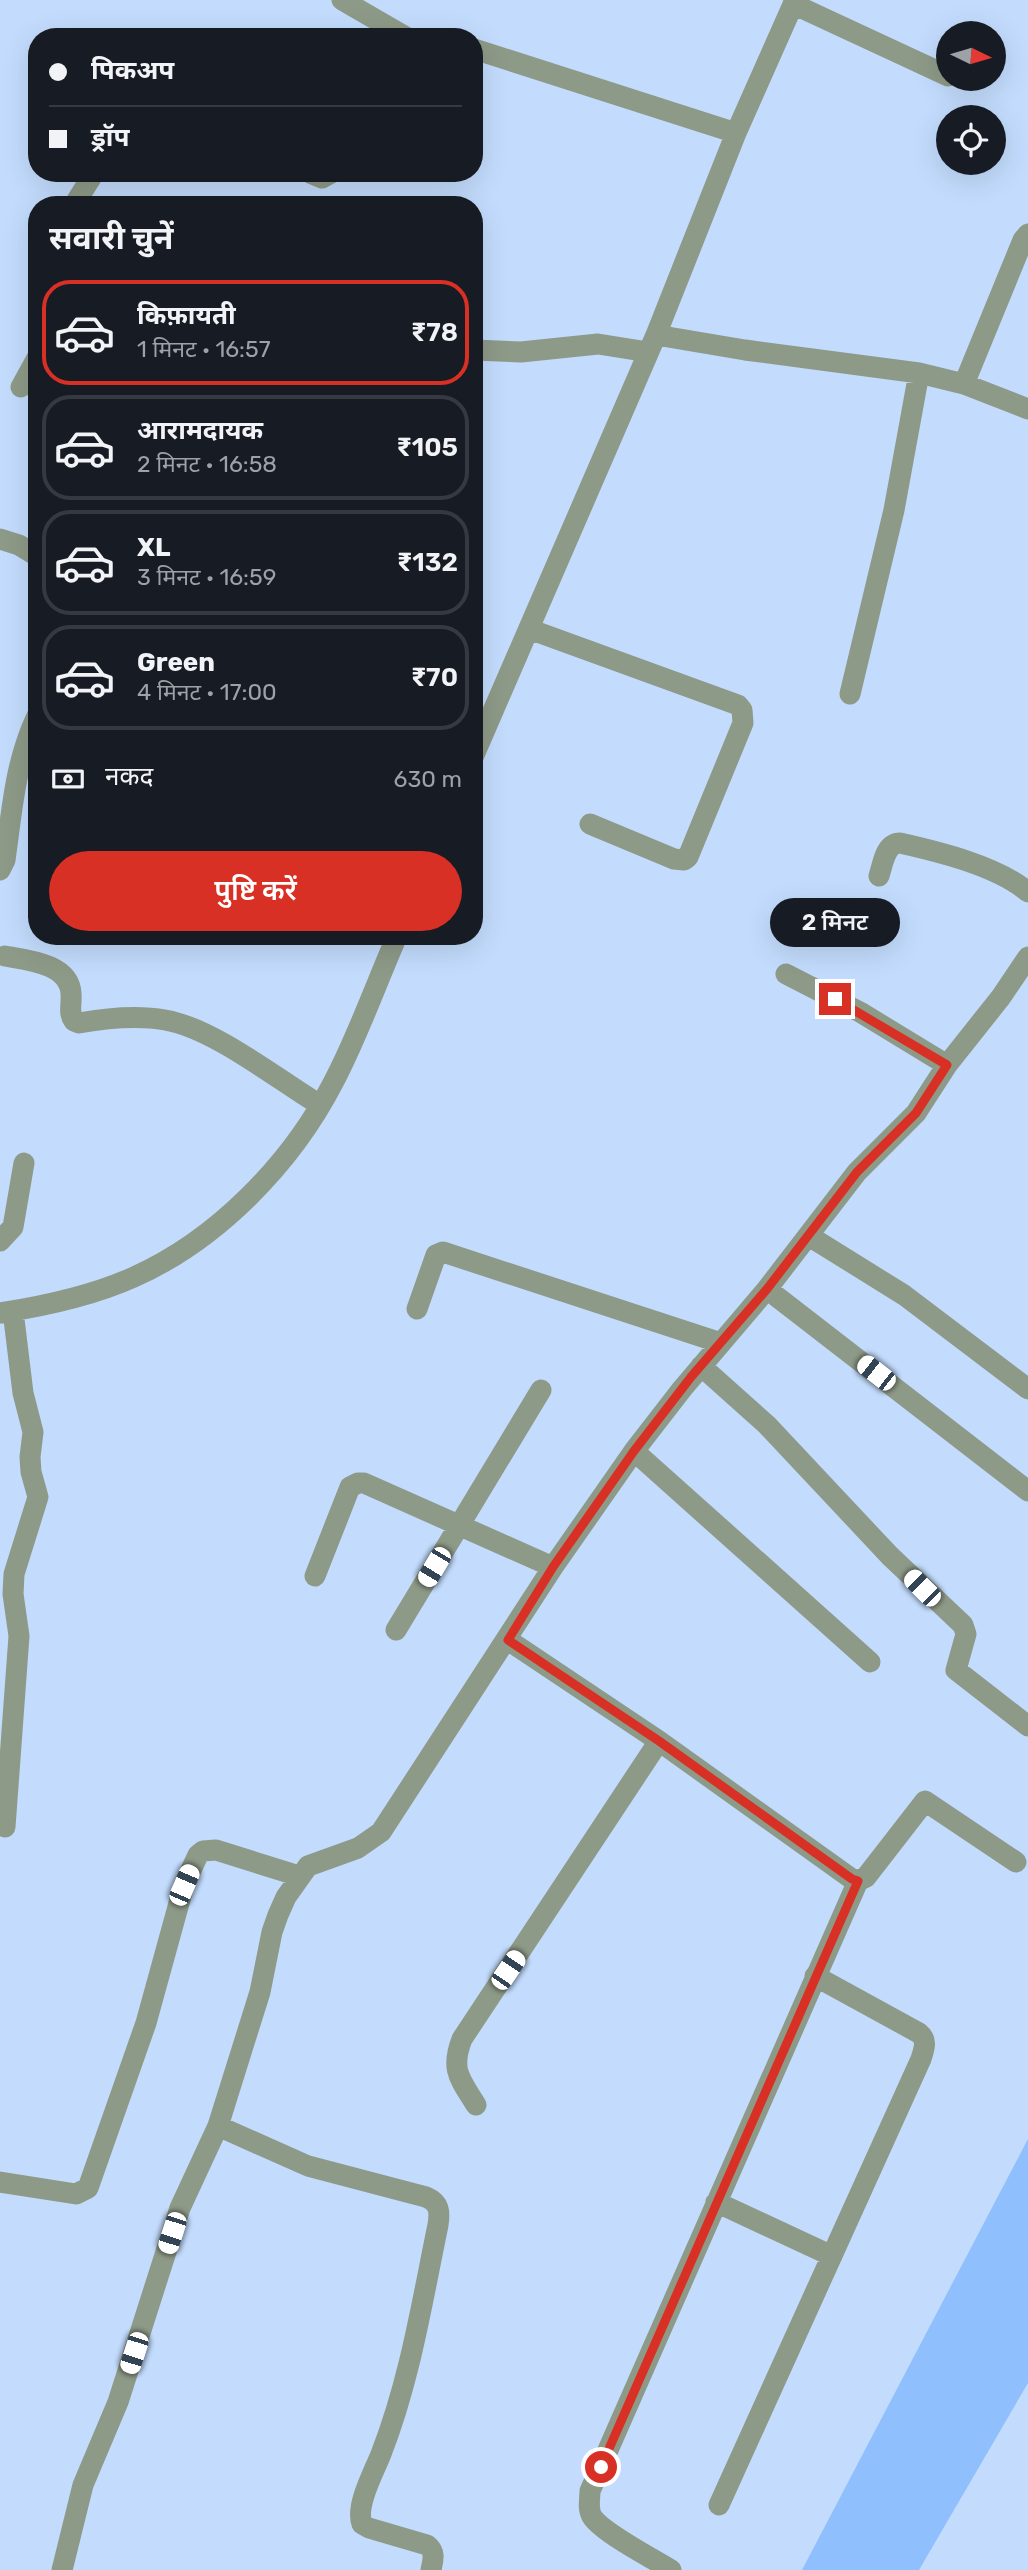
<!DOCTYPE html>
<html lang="hi">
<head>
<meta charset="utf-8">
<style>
  body { margin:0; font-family:Rubik,"Noto Sans Devanagari",sans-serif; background:#20242c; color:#f1f3f6; height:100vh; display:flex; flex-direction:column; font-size:26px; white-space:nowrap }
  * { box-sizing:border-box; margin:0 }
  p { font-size:23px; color:#9ea1a6 }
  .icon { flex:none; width:38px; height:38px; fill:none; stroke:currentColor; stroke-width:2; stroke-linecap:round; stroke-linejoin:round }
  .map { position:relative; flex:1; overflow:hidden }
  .side { position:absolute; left:28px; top:196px; width:455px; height:749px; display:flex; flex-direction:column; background:#171b24; border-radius:28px; box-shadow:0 7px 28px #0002 }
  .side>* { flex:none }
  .top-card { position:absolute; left:28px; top:28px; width:455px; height:154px; border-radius:28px; box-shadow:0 7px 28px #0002; display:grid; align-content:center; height:154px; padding:0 21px; background:#171b24 }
  .needle { width:46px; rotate:95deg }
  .buttons { position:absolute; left:936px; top:21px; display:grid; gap:14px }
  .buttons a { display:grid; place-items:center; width:70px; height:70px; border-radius:50%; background:#171b24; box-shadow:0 7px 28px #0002; font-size:35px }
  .end { position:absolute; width:32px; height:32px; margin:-16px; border:9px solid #d93025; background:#fff; box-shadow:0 0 0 4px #fff }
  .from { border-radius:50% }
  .bubble { position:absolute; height:49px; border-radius:24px; background:#171b24; box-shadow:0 7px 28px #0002; font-size:23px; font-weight:600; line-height:49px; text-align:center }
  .car { position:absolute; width:21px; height:42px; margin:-21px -10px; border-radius:9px; box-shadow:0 0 5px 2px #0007; background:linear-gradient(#fff 24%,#345 0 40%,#fff 0 76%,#345 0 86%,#fff 0) }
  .top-card b { display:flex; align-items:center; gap:24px; height:66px; font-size:26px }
  .top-card b+b { border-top:2px solid #363941 }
  .top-card i { width:18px; height:18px; background:#f1f3f6 }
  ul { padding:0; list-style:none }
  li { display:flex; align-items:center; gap:21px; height:105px; margin:0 14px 10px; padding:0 7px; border:4px solid #363941; border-radius:28px }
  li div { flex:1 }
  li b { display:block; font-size:26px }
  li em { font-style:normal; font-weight:600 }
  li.current { border-color:#d93025 }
  li>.icon { width:63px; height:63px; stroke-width:1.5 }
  h2 { padding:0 21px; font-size:32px; line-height:84px }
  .pay { display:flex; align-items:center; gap:18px; height:77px; padding:0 21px; font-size:26px }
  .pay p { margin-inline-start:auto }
  .button { display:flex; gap:14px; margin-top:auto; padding:14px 21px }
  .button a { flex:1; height:80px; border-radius:42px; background:#d93025; color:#fff; font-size:28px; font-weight:600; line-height:80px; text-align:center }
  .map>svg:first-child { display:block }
</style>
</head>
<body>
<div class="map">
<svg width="1028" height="2570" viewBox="0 0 1028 2570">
  <rect width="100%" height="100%" fill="#c3dcfd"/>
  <path fill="#8fbffc" d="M 1028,2139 L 1028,2383 L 919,2570 L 802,2570 Z"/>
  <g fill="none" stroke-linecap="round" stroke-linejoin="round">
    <path stroke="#8e9a88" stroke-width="21" d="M 342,0 L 406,37
      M 793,4 L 948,76
      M 474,49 L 736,133
      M 310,173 L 322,178 L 331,173
      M 74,205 L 94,173
      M 656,335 L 745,350 L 919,373 L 964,384 L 1028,409
      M 474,350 L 521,352 L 598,344 L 648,352
      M 964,384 L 1023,240 L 1028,234
      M 21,387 L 37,358
      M 0,539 L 19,545 L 37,556
      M 529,629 L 738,705 L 742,710 L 743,723 L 688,857 L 684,860 L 674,859 L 590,824
      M 850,694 L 894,510 L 919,373
      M 474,755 L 656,335 L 736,133 L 795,0
      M 0,870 L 5,860 C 12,811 15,762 37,716
      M 879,876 C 883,864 885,843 900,843 C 940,852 997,866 1028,892
      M 5,956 C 28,960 70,964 71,994 C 72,1004 68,1013 74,1021 L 79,1023 C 107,1018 137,1015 165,1020 C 213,1028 277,1079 320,1105
      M 786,974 L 860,1012 L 947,1065
      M 809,1236 L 904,1295 L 1028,1389
      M 0,1241 L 13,1227 L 24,1163
      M 767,1289 L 1028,1491
      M 417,1309 L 436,1255 L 443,1252 L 721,1343
      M 0,1313 C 45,1306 92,1296 134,1277 C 217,1240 291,1164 333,1083 C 357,1038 376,984 397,936
      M 701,1366 L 767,1425 L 890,1556 L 963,1625 L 966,1634 L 956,1670 L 1028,1726
      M 634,1451 L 870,1662
      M 315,1576 L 350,1487 L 358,1483 L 364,1483 L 553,1567
      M 396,1630 L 541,1390
      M 508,1640 L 659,1741 L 852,1879 L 858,1881 L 866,1877 L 925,1801 L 1016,1862
      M 5,1827 L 19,1636 L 13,1594 L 14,1574 L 38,1497 L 31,1472 L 30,1457 L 33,1432 L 23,1393 L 13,1311
      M 476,2105 C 460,2079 450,2070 462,2039 L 659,1741
      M 218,2126 L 308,2166 L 426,2197 C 440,2203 440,2212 438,2225 C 422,2302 410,2380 381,2454 C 374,2472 355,2506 362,2524 L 369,2528 L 427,2545 C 436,2552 433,2560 431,2570
      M 0,2182 L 76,2194 L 88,2188 L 146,2023 L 184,1885 L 198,1855 L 203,1851 L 216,1850 L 299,1876
      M 716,2202 L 832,2256
      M 719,2505 L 921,2059 C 924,2049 928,2040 919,2033 L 815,1976
      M 62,2570 L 83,2485 L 118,2402 L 180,2208 L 218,2126 L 260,1992 L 272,1932 L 278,1915 L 286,1897 L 308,1866 L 358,1848 L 381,1832 L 553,1567 L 634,1451 L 682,1389 L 767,1289 L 857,1172 L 916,1113 L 947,1065 L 1001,997 L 1028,957
      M 671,2570 C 652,2558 605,2534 593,2518 C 587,2510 590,2500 590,2491 L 858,1881"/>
  </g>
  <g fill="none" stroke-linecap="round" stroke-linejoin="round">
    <path stroke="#d93025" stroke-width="9" d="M 601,2467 L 858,1881 L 852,1879 L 659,1741 L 508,1640 L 553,1567 L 634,1451 L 691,1377 L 767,1289 L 857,1172 L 916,1113 L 947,1065 L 835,999"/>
  </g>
</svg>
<div class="buttons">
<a><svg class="needle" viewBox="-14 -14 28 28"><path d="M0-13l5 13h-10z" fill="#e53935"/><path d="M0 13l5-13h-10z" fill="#9ea1a6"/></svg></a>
<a><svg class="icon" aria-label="locate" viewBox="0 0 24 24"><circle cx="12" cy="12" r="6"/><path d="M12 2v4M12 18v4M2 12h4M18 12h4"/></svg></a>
</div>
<i class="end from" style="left:601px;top:2467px"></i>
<i class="end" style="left:835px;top:999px"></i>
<div class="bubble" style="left:770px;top:898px;width:130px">2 मिनट</div>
<i class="car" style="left:876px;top:1373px;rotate:308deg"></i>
<i class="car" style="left:434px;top:1567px;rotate:211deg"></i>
<i class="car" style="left:922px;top:1588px;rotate:315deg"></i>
<i class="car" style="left:184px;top:1885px;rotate:23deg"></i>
<i class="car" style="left:508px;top:1970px;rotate:34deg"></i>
<i class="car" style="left:172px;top:2233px;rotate:198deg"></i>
<i class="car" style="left:134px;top:2353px;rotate:198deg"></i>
<div class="top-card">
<b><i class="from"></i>पिकअप</b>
<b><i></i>ड्रॉप</b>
</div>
<section class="side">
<h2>सवारी चुनें</h2>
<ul>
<li class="current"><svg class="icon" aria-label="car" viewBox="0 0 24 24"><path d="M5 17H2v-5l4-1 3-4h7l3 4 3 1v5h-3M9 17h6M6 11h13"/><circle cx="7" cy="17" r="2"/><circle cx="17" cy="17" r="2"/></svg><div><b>किफ़ायती</b><p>1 मिनट · 16:57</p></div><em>₹78</em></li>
<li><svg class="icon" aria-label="car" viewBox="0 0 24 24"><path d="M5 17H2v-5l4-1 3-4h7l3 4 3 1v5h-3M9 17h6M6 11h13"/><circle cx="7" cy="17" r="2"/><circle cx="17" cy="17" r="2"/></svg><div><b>आरामदायक</b><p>2 मिनट · 16:58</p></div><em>₹105</em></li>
<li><svg class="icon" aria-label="car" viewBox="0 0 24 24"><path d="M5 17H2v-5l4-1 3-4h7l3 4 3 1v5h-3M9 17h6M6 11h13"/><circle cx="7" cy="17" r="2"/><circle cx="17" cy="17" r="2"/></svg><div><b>XL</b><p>3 मिनट · 16:59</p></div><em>₹132</em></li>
<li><svg class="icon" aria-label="car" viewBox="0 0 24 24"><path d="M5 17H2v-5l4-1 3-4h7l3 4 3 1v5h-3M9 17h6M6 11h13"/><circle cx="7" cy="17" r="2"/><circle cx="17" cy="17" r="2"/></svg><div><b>Green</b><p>4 मिनट · 17:00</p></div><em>₹70</em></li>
</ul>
<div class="pay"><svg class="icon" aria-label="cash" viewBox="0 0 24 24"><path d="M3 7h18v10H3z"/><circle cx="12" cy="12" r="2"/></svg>नकद<p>630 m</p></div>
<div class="button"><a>पुष्टि करें</a></div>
</section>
</div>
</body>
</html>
